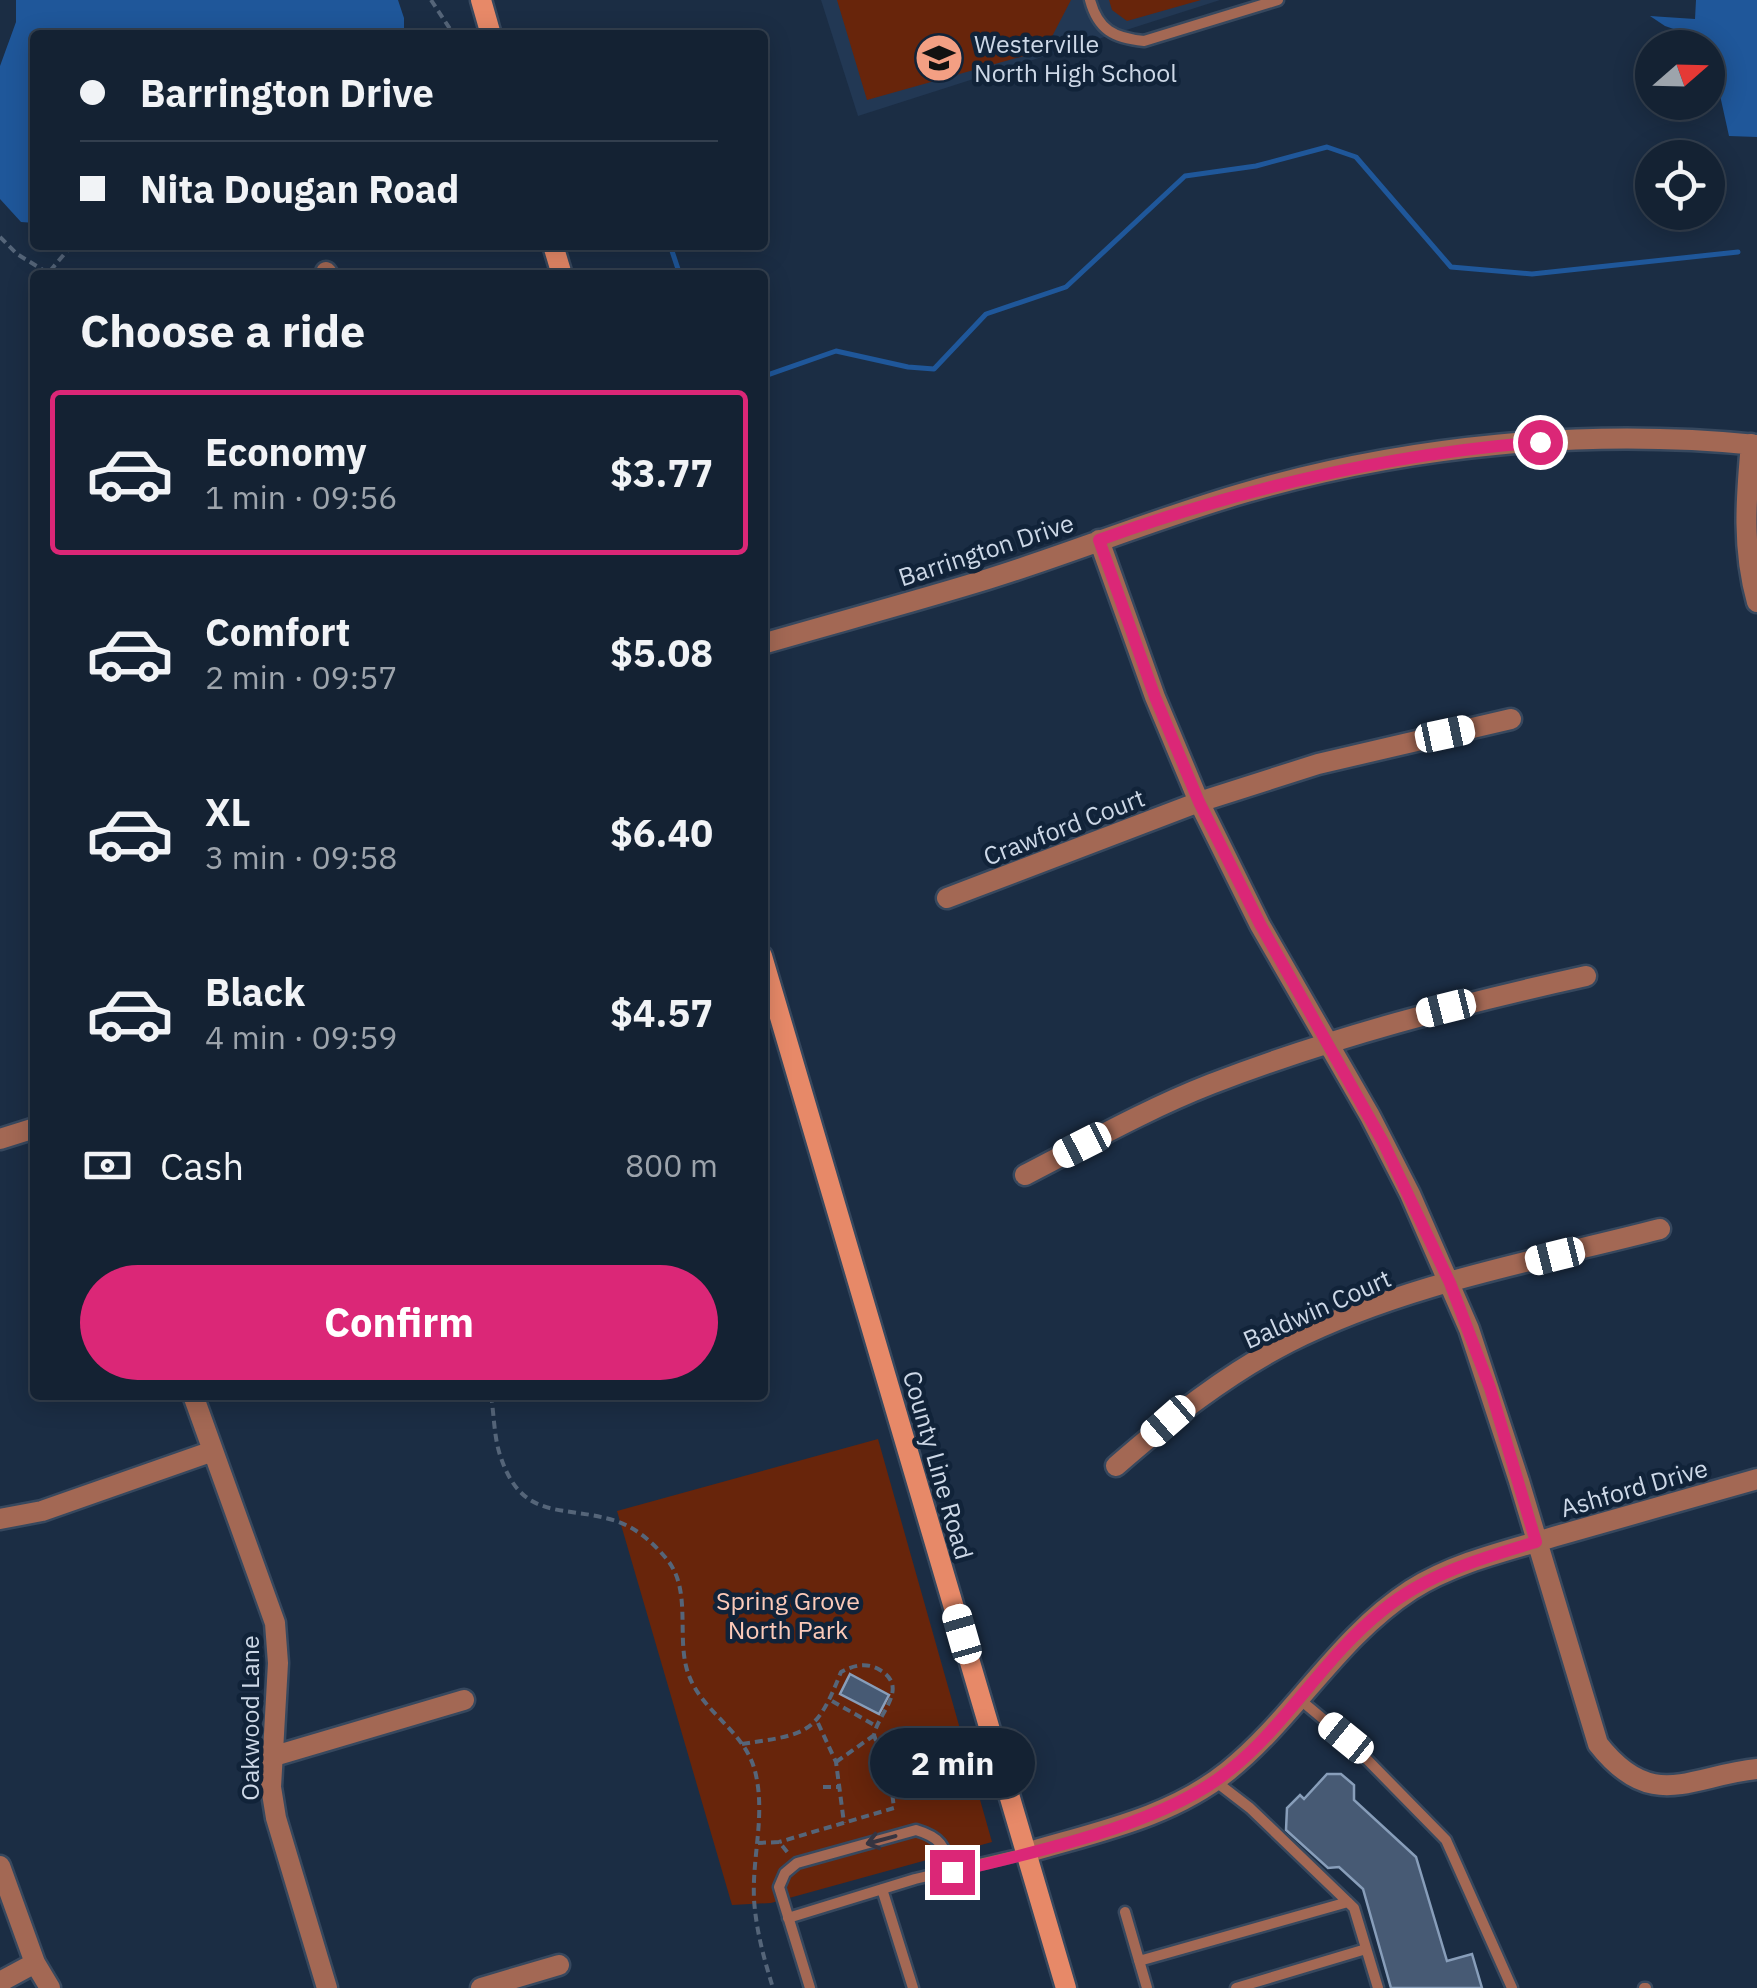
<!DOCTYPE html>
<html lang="en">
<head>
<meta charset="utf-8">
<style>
  body { margin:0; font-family:"IBM Plex Sans",sans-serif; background:#212f3f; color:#f1f3f6; height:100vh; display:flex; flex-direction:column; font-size:38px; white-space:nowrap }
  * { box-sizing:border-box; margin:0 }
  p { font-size:32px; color:#9da4ac }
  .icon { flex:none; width:55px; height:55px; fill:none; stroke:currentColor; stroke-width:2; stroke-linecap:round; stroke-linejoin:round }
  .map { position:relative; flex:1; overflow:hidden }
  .drawer { position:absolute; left:30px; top:270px; width:738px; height:1130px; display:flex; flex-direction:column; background:#142233; border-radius:10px; box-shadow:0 5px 25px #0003,0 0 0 2px #333f4e }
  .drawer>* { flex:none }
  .hud { position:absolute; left:30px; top:30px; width:738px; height:220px; border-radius:10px; box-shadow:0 5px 25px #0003,0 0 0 2px #333f4e; display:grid; align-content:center; height:220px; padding:0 50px; background:#142233 }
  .needle { width:65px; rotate:70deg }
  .controls { position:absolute; left:1635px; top:30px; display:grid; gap:20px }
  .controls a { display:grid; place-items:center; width:90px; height:90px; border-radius:50%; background:#142233; box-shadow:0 5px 25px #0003,0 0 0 2px #333f4e; font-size:50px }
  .end { position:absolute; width:45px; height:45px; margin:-22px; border:12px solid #db2777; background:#fff; box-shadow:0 0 0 5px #fff }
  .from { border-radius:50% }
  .bubble { position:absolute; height:70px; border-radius:35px; background:#142233; box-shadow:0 5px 25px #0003,0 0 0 2px #333f4e; font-size:32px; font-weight:700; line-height:70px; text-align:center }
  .car { position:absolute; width:30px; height:60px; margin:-30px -15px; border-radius:12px; box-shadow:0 0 8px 2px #0007; background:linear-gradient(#fff 24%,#345 0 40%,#fff 0 76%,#345 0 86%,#fff 0) }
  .hud b { display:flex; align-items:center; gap:35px; height:95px; font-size:38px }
  .hud b+b { border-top:2px solid #333f4e }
  .hud i { width:25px; height:25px; background:#f1f3f6 }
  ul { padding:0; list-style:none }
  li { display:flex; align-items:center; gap:30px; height:165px; margin:0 20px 15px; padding:0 30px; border:5px solid transparent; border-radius:10px }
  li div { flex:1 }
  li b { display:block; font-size:38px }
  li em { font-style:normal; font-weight:700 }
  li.current { border-color:#db2777 }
  li>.icon { width:90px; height:90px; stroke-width:1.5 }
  h2 { padding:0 50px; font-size:45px; line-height:120px }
  .pay { display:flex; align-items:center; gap:25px; height:110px; padding:0 50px; font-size:38px }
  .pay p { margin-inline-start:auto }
  .primary-button { display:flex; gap:20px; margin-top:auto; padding:20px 50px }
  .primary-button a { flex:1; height:115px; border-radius:60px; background:#db2777; color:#fff; font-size:40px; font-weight:700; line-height:115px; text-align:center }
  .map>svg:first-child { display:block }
</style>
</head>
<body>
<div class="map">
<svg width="1757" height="1988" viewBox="0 0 1757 1988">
  <rect width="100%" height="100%" fill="#1b2d44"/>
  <path fill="#223854" d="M 821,0 L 1220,0 L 858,116 Z"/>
  <path fill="#68250b" d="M 837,0 L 1071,0 L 1045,50 L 867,100 Z
    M 1109,0 L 1201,0 L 1127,21 L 1112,10 Z
    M 878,1439 L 992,1842 L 771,1903 L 732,1905 L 617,1511 Z"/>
  <path fill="#1f579a" d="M 16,0 L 398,0 L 404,18 L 404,35 L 35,35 L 35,223 L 21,222 L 0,199 L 0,66 L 16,22 Z
    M 1696,0 L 1757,0 L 1757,137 L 1729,136 L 1708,41 L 1665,26 L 1650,16 L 1695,19 Z"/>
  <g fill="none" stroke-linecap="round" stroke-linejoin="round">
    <path stroke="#1f579a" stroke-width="5" d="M 670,245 L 680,275
      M 762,377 L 836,351 L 908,367 L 934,369 L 986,314 L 1066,287 L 1185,176 L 1256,166 L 1327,147 L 1356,157 L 1451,267 L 1532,274 L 1738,252"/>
  </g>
  <path fill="#475a74" stroke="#889eba" stroke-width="2.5" d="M 850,1674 L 889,1695 L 879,1714 L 840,1694 Z
    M 1327,1774 L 1341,1774 L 1354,1785 L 1354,1800 L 1416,1857 L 1447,1961 L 1472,1954 L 1482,1988 L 1391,1988 L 1363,1889 L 1339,1867 L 1328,1868 L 1286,1830 L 1287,1808 L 1300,1795 L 1304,1799 Z"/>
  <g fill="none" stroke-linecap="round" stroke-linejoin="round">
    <g stroke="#37485e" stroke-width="15">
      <path id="service" d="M 1090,0 C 1098,30 1114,38 1144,41 L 1278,0
        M 1298,1698 L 1346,1738 L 1446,1840 L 1512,1988
        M 1215,1781 L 1250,1808 L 1354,1908 L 1378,1988
        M 882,1889 L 913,1988
        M 1125,1912 L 1147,1988
        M 788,1918 L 915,1879 L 1026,1853
        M 1139,1961 L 1348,1902
        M 810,1988 L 779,1887 L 785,1873 L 797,1863 L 916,1830 C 943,1838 944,1847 952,1873
        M 1236,1988 L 1366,1949
        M 1644,1988 L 1646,1988"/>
    </g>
    <g stroke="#37485e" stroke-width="25">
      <path id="minor" d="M 326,272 L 328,275
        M 1751,444 C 1746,498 1742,549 1757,602
        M 1099,540 L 1155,697 L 1199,802 L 1260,925 L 1370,1116 L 1410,1194 L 1469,1329 L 1519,1481 L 1598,1744 C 1652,1813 1689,1776 1757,1769
        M 762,644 C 838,622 913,602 988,579 C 1075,552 1159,517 1247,492 C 1410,445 1588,428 1757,445
        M 947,898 L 1199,802 L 1318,764 L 1511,719
        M 1025,1175 C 1087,1143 1147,1109 1211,1084 C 1333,1037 1459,1004 1586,976
        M 193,1395 L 275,1623 L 278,1663 L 271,1787 L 276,1818 L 327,1988
        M 1116,1466 C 1170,1419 1225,1375 1289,1342 C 1404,1284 1536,1261 1660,1229
        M 0,1519 L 42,1511 L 213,1451
        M 271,1757 L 464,1700
        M 1026,1853 C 1096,1832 1170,1818 1228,1771 C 1295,1717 1337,1638 1411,1590 C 1455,1562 1510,1550 1560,1535 C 1626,1516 1691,1498 1757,1479
        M 0,1866 L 35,1963 L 50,1988
        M 0,1982 L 35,1963
        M 481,1988 L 559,1965"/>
    </g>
    <g stroke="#37485e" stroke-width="25">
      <path id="tertiary" d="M 0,1139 L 35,1128"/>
    </g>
    <g stroke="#37485e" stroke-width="25">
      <path id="secondary" d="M 481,0 L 491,35
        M 553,245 L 562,275
        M 762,956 L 1066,1988"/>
    </g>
    <path stroke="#556579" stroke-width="4" stroke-dasharray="8 5" stroke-linecap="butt" d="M 431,0 L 454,35
      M 0,237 L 17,254 L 48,273
      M 50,271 L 72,245
      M 491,1395 C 494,1414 494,1437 500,1455 C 522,1523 563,1504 616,1521 C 637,1528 655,1544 669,1562 C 690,1591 678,1633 686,1666 C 696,1710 744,1728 755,1771 C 766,1815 752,1855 754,1899 C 756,1930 764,1959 773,1988
      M 492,1401 L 501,1395
      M 832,1701 L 876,1726
      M 818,1723 L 836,1762 L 844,1823
      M 742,1744 C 808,1734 816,1735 841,1672 C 854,1665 867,1662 880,1670 C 910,1688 878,1713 874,1735 L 891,1784 L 894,1808 L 779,1842
      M 836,1762 L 873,1736
      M 823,1787 L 838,1787
      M 758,1843 L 779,1842 L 788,1853"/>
    <use href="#service" stroke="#a36854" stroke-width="10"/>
    <use href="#minor" stroke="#a36854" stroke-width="20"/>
    <use href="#tertiary" stroke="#a36854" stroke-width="20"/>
    <use href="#secondary" stroke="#e78968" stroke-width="20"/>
  </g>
  <defs><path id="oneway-shaft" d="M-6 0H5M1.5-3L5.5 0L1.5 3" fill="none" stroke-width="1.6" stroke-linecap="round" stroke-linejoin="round" transform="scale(2.5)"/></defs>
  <use stroke="#363440" href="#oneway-shaft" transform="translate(881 1840) rotate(165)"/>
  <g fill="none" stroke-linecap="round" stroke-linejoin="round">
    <path stroke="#db2777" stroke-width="12" d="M 952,1872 C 1033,1853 1150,1827 1218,1779 C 1282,1734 1321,1659 1383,1610 C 1427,1574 1482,1558 1536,1542 L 1490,1388 L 1450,1283 L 1383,1142 L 1260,924 L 1199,802 L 1155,697 L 1099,540 C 1243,488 1387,454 1540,442"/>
  </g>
  <defs>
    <g id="school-disc" transform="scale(2.5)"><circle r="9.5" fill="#f39f83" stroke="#112339"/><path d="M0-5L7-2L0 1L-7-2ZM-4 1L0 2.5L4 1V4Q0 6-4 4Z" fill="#111"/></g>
  </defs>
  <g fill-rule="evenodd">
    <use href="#school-disc" x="939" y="58"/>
  </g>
  <g text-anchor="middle" stroke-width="9" stroke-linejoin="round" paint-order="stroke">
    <g font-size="25" fill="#cdd8e7" stroke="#112339" text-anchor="start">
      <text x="974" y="53">Westerville<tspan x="974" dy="29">North High School</tspan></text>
    </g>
    <g font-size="25" fill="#cdd8e7" stroke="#112339">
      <text transform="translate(986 550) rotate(-18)" y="9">Barrington Drive</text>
      <text transform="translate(1064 827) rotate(-21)" y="9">Crawford Court</text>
      <text transform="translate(1317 1309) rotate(-24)" y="9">Baldwin Court</text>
      <text transform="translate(938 1465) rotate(74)" y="9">County Line Road</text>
      <text transform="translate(1634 1488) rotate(-16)" y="9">Ashford Drive</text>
      <text transform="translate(250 1718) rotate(-90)" y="9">Oakwood Lane</text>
    </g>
    <g font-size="25" fill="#fccab9" stroke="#112339">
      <text x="788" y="1610">Spring Grove<tspan x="788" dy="29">North Park</tspan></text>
    </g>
  </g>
</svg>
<div class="controls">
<a><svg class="needle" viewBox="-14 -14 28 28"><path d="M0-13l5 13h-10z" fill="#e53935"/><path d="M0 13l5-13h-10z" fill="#9da4ac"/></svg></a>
<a><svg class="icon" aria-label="locate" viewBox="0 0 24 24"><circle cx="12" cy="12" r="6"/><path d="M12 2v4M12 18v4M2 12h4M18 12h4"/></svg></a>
</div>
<i class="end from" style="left:1540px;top:442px"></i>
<i class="end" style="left:952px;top:1872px"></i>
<div class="bubble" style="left:870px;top:1728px;width:165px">2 min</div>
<i class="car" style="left:1445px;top:734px;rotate:78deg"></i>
<i class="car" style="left:1446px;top:1008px;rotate:256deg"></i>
<i class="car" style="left:1082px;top:1145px;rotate:243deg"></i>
<i class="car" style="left:1555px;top:1256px;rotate:256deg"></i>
<i class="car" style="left:1168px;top:1421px;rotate:229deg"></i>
<i class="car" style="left:962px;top:1634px;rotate:344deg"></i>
<i class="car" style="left:1346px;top:1738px;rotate:309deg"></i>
<div class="hud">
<b><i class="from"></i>Barrington Drive</b>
<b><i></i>Nita Dougan Road</b>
</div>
<section class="drawer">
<h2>Choose a ride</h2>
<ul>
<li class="current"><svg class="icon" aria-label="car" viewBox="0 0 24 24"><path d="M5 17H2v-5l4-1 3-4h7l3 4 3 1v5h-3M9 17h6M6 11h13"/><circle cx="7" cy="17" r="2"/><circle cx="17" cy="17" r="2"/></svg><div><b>Economy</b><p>1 min · 09:56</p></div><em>$3.77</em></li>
<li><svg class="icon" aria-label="car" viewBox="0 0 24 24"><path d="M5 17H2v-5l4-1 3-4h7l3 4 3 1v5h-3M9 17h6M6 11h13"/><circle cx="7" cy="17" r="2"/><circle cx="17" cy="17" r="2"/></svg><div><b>Comfort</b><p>2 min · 09:57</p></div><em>$5.08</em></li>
<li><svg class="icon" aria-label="car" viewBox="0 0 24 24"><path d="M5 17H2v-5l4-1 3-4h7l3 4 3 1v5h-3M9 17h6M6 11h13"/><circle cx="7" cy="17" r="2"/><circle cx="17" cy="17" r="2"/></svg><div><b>XL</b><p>3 min · 09:58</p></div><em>$6.40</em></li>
<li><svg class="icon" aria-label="car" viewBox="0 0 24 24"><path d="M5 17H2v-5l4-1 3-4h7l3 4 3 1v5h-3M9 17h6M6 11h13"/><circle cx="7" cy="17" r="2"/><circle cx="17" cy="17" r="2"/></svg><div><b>Black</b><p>4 min · 09:59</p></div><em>$4.57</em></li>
</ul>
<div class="pay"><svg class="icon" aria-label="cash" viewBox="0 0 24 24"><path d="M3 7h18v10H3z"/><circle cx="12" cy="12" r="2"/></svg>Cash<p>800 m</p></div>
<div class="primary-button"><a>Confirm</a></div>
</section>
</div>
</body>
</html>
